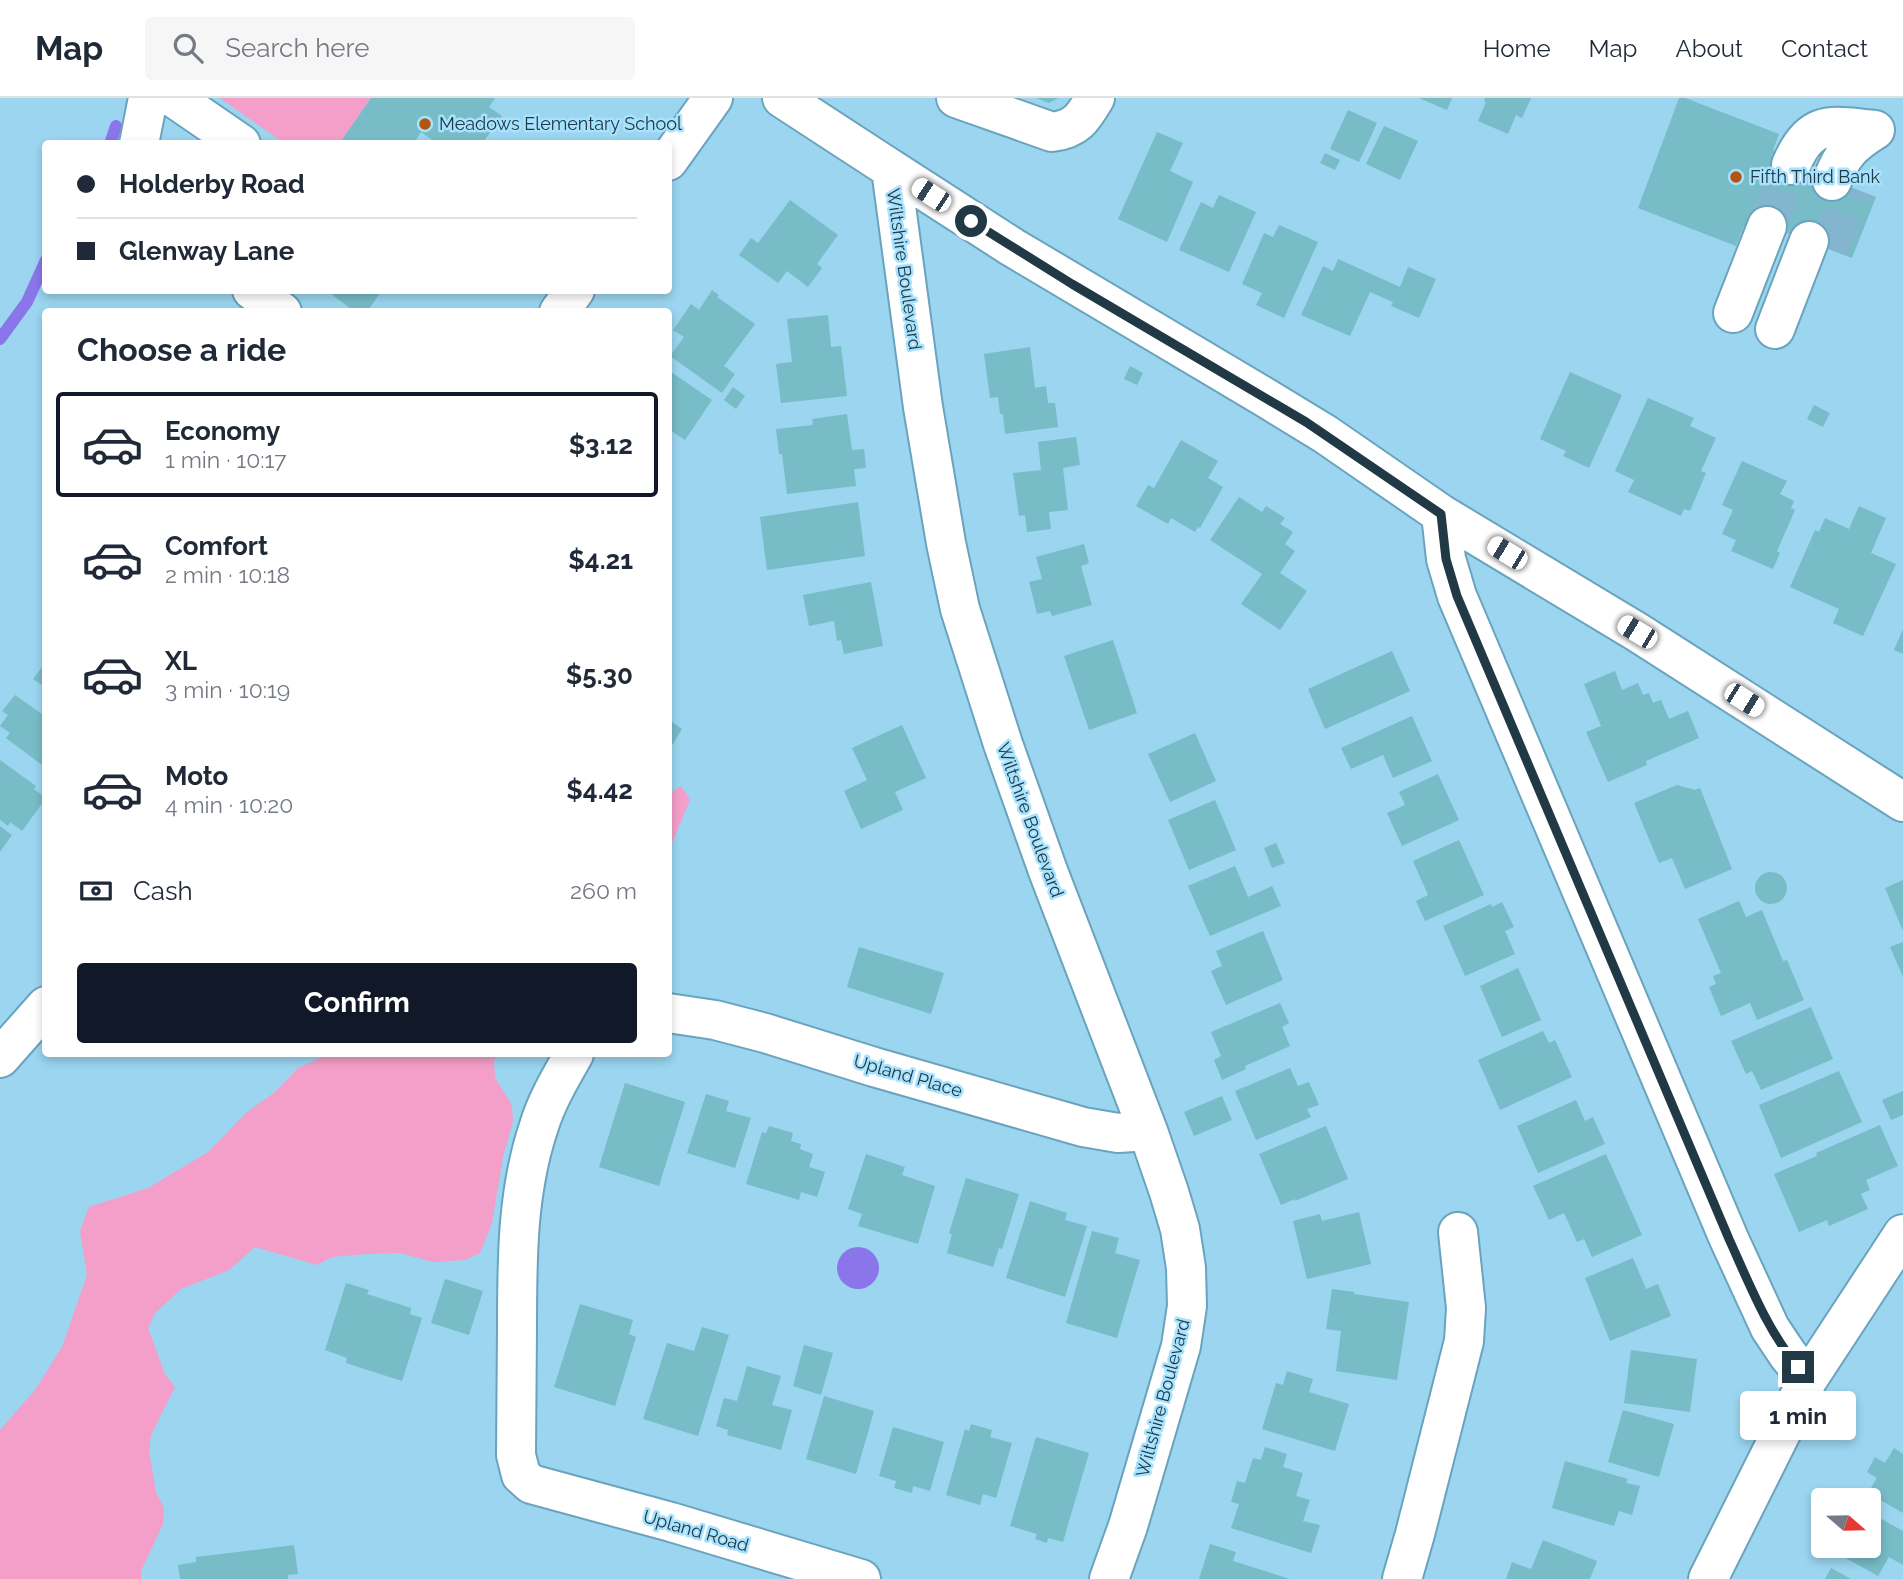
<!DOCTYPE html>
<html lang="en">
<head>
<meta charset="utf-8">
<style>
  body { margin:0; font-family:Raleway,sans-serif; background:#f6f6f7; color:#1f2937; height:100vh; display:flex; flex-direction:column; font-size:26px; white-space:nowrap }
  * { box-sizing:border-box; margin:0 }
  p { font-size:23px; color:#747a83 }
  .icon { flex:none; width:38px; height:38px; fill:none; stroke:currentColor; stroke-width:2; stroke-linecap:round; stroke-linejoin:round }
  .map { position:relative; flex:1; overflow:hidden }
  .panel { position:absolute; left:42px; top:210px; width:630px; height:749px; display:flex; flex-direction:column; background:#fff; border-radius:7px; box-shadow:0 4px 10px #0003 }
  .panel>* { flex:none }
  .hud { position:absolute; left:42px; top:42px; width:630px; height:154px; border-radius:7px; box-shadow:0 4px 10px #0003; display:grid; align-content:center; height:154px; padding:0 35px; background:#fff }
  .needle { width:46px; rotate:110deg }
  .controls { position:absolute; left:1811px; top:1390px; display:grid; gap:14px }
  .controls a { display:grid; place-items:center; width:70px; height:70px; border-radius:7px; background:#fff; box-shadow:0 4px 10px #0003; font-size:35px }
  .end { position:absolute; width:32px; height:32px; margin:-16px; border:9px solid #213944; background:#fff; box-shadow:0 0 0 4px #fff }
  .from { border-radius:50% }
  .bubble { position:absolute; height:49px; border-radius:7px; background:#fff; box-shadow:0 4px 10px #0003; font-size:23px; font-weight:700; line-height:49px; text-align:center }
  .car { position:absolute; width:21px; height:42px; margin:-21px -10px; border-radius:9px; box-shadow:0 0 5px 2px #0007; background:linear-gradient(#fff 24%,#345 0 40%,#fff 0 76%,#345 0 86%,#fff 0) }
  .hud b { display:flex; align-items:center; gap:24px; height:66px; font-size:26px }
  .hud b+b { border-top:2px solid #e0e1e3 }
  .hud i { width:18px; height:18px; background:#1f2937 }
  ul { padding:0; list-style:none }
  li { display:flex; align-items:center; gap:21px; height:105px; margin:0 14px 10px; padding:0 21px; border:4px solid transparent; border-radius:7px }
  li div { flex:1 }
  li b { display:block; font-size:26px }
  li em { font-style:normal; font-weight:700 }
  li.active { border-color:#111827 }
  li>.icon { width:63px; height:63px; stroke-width:1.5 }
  h2 { padding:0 35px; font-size:32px; line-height:84px }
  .pay { display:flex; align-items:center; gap:18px; height:77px; padding:0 35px; font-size:26px }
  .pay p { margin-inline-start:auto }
  .primary-button { display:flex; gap:14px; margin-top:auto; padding:14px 35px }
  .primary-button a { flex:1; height:80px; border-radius:7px; background:#111827; color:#fff; font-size:28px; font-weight:700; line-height:80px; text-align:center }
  header { display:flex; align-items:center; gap:42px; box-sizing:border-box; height:98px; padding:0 35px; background:#fff; border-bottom:2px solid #e0e1e3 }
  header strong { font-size:33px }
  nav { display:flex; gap:38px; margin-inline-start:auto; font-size:24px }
  .search { width:490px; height:63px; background:#f6f6f7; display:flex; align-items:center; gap:18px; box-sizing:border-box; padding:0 24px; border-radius:7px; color:#747a83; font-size:26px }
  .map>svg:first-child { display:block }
</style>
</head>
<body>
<header>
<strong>Map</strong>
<div class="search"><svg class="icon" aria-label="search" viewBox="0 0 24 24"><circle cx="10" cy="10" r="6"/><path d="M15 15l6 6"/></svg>Search here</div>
<nav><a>Home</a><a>Map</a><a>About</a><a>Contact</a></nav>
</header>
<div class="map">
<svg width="1903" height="1481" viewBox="0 0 1903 1481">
  <rect width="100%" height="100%" fill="#9bd5f0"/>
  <path fill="#f49fc9" d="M 220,0 L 371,0 L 339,46 L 284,45 Z
    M 681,688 L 690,702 L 669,752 L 669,696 Z
    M 329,956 L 498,956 L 494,963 L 495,980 L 512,1007 L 513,1023 L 503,1059 L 492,1125 L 480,1155 L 465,1162 L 433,1164 L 400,1155 L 367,1156 L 332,1159 L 317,1167 L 255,1149 L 229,1172 L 181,1191 L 155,1215 L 148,1230 L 165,1276 L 175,1289 L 151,1337 L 149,1353 L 156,1394 L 164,1410 L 163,1426 L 141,1473 L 141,1481 L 0,1481 L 0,1332 L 35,1292 L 62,1249 L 87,1177 L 80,1133 L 89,1109 L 148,1090 L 208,1054 L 247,1014 L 275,994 L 298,970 Z"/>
  <path fill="#8a76ea" d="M837 1170a21 21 0 1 1 42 0a21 21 0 1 1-42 0Z"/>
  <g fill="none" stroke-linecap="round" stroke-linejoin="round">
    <path stroke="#8a76ea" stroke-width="12" d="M 110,46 L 116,28
      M 0,241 L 27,204 L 46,162"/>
  </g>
  <path fill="#77bcc7" d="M 371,0 L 495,0 L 489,9 L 502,18 L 482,46 L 438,46 L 421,34 L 413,46 L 339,46 Z
    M 1036,0 L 1058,0 L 1049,5 Z
    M 1419,0 L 1452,0 L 1447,12 Z
    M 1485,0 L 1531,0 L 1522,20 L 1516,17 L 1508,36 L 1478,23 L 1486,4 L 1484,3 Z
    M 1679,0 L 1685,0 L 1779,36 L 1773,52 L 1787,57 L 1784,64 L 1876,99 L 1852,160 L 1761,125 L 1758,133 L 1744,128 L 1736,148 L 1638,110 Z
    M 1348,12 L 1377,25 L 1359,64 L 1330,51 Z
    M 1384,28 L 1418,43 L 1400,82 L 1366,66 Z
    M 1157,34 L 1183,45 L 1170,73 L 1193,84 L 1167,144 L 1118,121 Z
    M 1325,55 L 1340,62 L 1335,72 L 1320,65 Z
    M 1219,97 L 1256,114 L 1229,174 L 1179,152 L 1201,104 L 1213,110 Z
    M 790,102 L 838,137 L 817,166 L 822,170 L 808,189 L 787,173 L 778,185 L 739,157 L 751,140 L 758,145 Z
    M 1279,127 L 1318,144 L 1284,220 L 1256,207 L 1262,195 L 1242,186 L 1264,135 L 1273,139 Z
    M 1338,161 L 1400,189 L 1408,169 L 1436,181 L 1419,220 L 1391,208 L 1393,204 L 1370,194 L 1350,238 L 1301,217 L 1323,168 L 1333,173 Z
    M 326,192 L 382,192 L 367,214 L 355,214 Z
    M 712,192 L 719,197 L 717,199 L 755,226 L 724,268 L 735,276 L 722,295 L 670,258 L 684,239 L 673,232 L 691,206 L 699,212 Z
    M 828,217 L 831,249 L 841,248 L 847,298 L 781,305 L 776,266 L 792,264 L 787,221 Z
    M 1030,249 L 1035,290 L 1046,288 L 1048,305 L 1055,305 L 1058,329 L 1005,336 L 1003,316 L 1000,316 L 998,299 L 990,300 L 984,256 Z
    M 1130,268 L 1143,275 L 1137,287 L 1124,281 Z
    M 668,272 L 712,302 L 685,342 L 668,331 Z
    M 1570,274 L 1622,297 L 1589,370 L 1563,358 L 1566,353 L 1540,341 Z
    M 733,289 L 745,298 L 736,311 L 724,302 Z
    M 1648,300 L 1694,320 L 1690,328 L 1716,340 L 1701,373 L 1706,375 L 1690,413 L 1684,411 L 1681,418 L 1628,394 L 1634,382 L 1615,373 Z
    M 1814,307 L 1830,315 L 1823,329 L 1807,321 Z
    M 847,316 L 852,352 L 864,351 L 866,370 L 854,371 L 856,388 L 787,396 L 782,356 L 779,356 L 776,331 L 813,327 L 812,321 Z
    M 1076,339 L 1080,367 L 1063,370 L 1068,412 L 1049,414 L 1051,431 L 1027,434 L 1025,417 L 1019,418 L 1013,375 L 1041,372 L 1038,344 Z
    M 1181,342 L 1218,363 L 1208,380 L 1223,389 L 1200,430 L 1198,429 L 1195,434 L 1171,420 L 1168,426 L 1136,408 L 1148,387 L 1154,390 Z
    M 1742,363 L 1787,383 L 1780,396 L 1794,403 L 1791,410 L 1795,412 L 1777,453 L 1780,455 L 1773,471 L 1731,453 L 1736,442 L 1722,436 L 1733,412 L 1722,407 Z
    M 1239,399 L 1262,414 L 1266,408 L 1285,420 L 1280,426 L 1293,434 L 1285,446 L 1295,453 L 1280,475 L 1307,493 L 1280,532 L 1241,506 L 1262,476 L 1210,442 Z
    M 858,404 L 865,458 L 767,472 L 760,419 Z
    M 1859,408 L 1886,420 L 1871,455 L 1896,466 L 1863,538 L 1833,525 L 1839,511 L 1790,489 L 1815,432 L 1819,434 L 1825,420 L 1849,431 Z
    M 1084,446 L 1089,465 L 1081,468 L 1092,507 L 1052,518 L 1050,513 L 1037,516 L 1029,484 L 1042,481 L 1036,459 Z
    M 871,484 L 883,548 L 844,556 L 841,542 L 837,543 L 834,523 L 809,528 L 803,497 Z
    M 1903,531 L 1903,556 L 1894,552 Z
    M 1113,542 L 1137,615 L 1089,632 L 1064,558 Z
    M 1392,553 L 1410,593 L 1325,631 L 1308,591 Z
    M 46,564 L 46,590 L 33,581 Z
    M 1615,573 L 1622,592 L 1638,585 L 1643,597 L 1649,595 L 1653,605 L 1661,602 L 1669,621 L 1688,613 L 1699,640 L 1646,663 L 1647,667 L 1608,684 L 1586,634 L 1601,628 L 1584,586 Z
    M 15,597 L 46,619 L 46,670 L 6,640 L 10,635 L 0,628 L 8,617 L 2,613 Z
    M 1412,618 L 1432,663 L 1393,680 L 1383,657 L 1351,671 L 1341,650 Z
    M 668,621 L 682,631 L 673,646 L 668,643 Z
    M 902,627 L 926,680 L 895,694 L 903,712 L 861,731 L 844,693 L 867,682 L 852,650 Z
    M 1195,635 L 1216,683 L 1170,704 L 1148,656 Z
    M 0,662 L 36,688 L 34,691 L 46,700 L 22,733 L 10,724 L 8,728 L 0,722 Z
    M 1438,676 L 1459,722 L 1402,748 L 1387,715 L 1405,707 L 1399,694 Z
    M 1677,687 L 1695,692 L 1700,690 L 1732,771 L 1685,791 L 1672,760 L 1659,765 L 1634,705 Z
    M 1215,702 L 1236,752 L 1189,772 L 1168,722 Z
    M 0,728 L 12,737 L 0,754 Z
    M 1459,742 L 1484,797 L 1425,823 L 1416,803 L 1428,797 L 1413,763 Z
    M 1276,745 L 1285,765 L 1272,770 L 1264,750 Z
    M 1235,768 L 1248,799 L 1272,788 L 1281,808 L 1210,838 L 1188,788 Z
    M1755 790a16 16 0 1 1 32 0a16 16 0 1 1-32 0Z
    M 1903,782 L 1903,833 L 1885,790 Z
    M 1739,803 L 1746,819 L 1762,812 L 1783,863 L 1787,862 L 1804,902 L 1757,922 L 1750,905 L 1721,918 L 1709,889 L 1716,886 L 1713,878 L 1721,875 L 1698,821 Z
    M 1502,804 L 1514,829 L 1505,833 L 1515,856 L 1465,878 L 1443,828 L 1491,806 L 1492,809 Z
    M 1263,833 L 1283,882 L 1226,907 L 1211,873 L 1222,868 L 1216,853 Z
    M 1903,844 L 1903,879 L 1890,849 Z
    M 859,849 L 944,875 L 931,916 L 847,889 Z
    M 1518,870 L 1541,922 L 1502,939 L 1480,888 Z
    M 1280,905 L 1289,925 L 1282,929 L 1290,948 L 1245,968 L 1246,971 L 1222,982 L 1214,962 L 1221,958 L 1211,934 Z
    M 1811,909 L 1833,961 L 1761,992 L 1752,973 L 1746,976 L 1731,943 Z
    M 1543,933 L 1549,945 L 1555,942 L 1572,979 L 1500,1012 L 1478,962 Z
    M 1290,970 L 1298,988 L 1309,984 L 1319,1007 L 1307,1011 L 1311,1019 L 1256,1042 L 1235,993 Z
    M 1839,973 L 1862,1024 L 1781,1060 L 1759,1007 Z
    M 625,985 L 685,1004 L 659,1088 L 599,1069 Z
    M 1903,993 L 1903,1017 L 1891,1022 L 1882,1002 Z
    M 706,996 L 729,1003 L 726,1013 L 751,1020 L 735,1070 L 687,1055 Z
    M 1222,998 L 1232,1022 L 1194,1038 L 1184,1014 Z
    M 1576,1002 L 1585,1023 L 1593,1019 L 1605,1046 L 1538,1075 L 1517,1028 Z
    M 1880,1027 L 1898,1068 L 1866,1082 L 1870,1092 L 1861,1096 L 1868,1111 L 1829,1128 L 1827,1122 L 1799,1134 L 1774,1076 L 1817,1058 L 1816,1055 Z
    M 769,1028 L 793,1035 L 791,1043 L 801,1046 L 800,1051 L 813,1056 L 809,1069 L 825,1074 L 817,1099 L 801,1094 L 799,1102 L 746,1086 L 762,1034 L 766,1035 Z
    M 1326,1028 L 1348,1081 L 1295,1103 L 1295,1101 L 1281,1107 L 1259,1056 Z
    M 866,1056 L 905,1069 L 902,1077 L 935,1088 L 918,1146 L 858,1128 L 862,1116 L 848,1111 Z
    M 1606,1056 L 1642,1137 L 1592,1159 L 1584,1141 L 1577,1144 L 1564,1115 L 1549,1122 L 1533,1088 Z
    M 966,1080 L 1019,1096 L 1002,1151 L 999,1150 L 993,1169 L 947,1155 L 952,1136 L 949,1135 Z
    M 1030,1103 L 1067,1115 L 1065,1122 L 1087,1128 L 1065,1199 L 1006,1180 Z
    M 1359,1114 L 1371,1166 L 1307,1181 L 1293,1123 L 1320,1116 L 1322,1123 Z
    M 1092,1133 L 1119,1140 L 1115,1155 L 1140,1162 L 1117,1240 L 1066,1225 Z
    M 1633,1160 L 1646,1191 L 1658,1186 L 1671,1218 L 1610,1243 L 1585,1180 Z
    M 445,1181 L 483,1193 L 469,1237 L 431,1225 Z
    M 346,1185 L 369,1192 L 367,1196 L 411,1210 L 410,1216 L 422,1220 L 402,1283 L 346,1265 L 347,1260 L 325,1252 Z
    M 1332,1191 L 1354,1194 L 1354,1196 L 1409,1204 L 1397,1282 L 1336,1273 L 1341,1233 L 1326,1231 Z
    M 580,1206 L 633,1222 L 629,1236 L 636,1239 L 615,1308 L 554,1289 Z
    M 702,1229 L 729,1237 L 698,1338 L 643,1321 L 667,1245 L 694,1253 Z
    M 804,1247 L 833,1255 L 821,1297 L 793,1288 Z
    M 1631,1252 L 1697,1261 L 1690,1314 L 1624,1305 Z
    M 747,1268 L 781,1278 L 772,1307 L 792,1312 L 781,1352 L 727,1337 L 728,1332 L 716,1328 L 724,1300 L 737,1303 Z
    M 1287,1273 L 1313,1281 L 1309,1294 L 1349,1306 L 1335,1353 L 1262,1331 L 1276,1285 L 1283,1287 Z
    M 824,1298 L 874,1313 L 856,1376 L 806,1361 Z
    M 1623,1312 L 1674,1326 L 1659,1379 L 1608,1364 Z
    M 971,1326 L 992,1332 L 990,1339 L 1012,1345 L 996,1400 L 983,1396 L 980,1407 L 946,1397 L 965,1331 L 969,1333 Z
    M 893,1329 L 944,1344 L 930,1393 L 913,1388 L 912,1395 L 894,1390 L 896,1383 L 879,1378 Z
    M 1036,1339 L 1089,1355 L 1063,1444 L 1048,1440 L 1047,1445 L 1035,1441 L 1037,1436 L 1010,1428 Z
    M 1265,1349 L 1287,1356 L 1283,1369 L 1303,1375 L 1296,1398 L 1310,1402 L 1303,1423 L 1320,1427 L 1311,1455 L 1231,1430 L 1239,1406 L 1231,1404 L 1237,1383 L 1245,1385 L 1253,1360 L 1261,1362 Z
    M 1894,1350 L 1903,1356 L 1903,1415 L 1868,1395 L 1877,1380 L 1867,1374 L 1875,1359 L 1885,1365 Z
    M 1565,1363 L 1628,1381 L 1626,1385 L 1640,1388 L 1632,1417 L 1619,1413 L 1614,1428 L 1552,1410 Z
    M 1869,1414 L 1903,1433 L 1903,1467 L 1889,1459 L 1878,1478 L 1833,1453 L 1836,1447 L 1869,1447 Z
    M 1543,1442 L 1597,1463 L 1590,1481 L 1506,1481 L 1512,1464 L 1531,1471 Z
    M 1210,1446 L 1236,1454 L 1233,1463 L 1290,1481 L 1199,1481 Z
    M 294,1447 L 298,1476 L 288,1477 L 288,1481 L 180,1481 L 178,1467 L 196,1464 L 196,1459 Z
    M 1831,1470 L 1851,1481 L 1825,1481 Z"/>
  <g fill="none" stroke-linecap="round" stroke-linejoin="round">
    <path stroke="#83b6ce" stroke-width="38" stroke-dasharray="38 19" stroke-linecap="butt" d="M 1767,128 L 1791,67
      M 1829,151 L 1853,90"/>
    <g stroke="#6aa3bd" stroke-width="42">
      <path id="minor" d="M 174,0 L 241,46
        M 782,0 L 891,71 L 923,309 L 946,445 L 960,511 L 1003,646 L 1048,773 L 1148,1033 L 1169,1094 L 1180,1131 L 1186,1170 L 1187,1208 L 1181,1248 L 1128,1428 L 1109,1481
        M 956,0 L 1052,34 C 1077,31 1083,20 1095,0
        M 139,46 L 148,0
        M 668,63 L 713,0
        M 1791,67 C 1811,20 1831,28 1875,32
        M 891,71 L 1012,149 L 1266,300 L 1325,336 L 1441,416 L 1637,534 L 1903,704
        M 1832,83 C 1842,56 1851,47 1875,32
        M 252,192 L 282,214
        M 559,214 L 575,192
        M 1733,215 L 1767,128
        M 1775,231 L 1809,143
        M 1441,416 L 1446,461 L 1457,498 L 1729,1141 L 1770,1230 L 1788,1257 L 1808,1281
        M 668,915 L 715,922 L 765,935 L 874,969 L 1083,1029 L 1118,1035 L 1148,1033
        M 574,956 C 561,979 547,1002 539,1028 C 517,1093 517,1161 517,1229 C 517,1272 516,1315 516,1357 L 521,1377 L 531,1386 L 671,1424 L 861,1481
        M 0,960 L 46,908
        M 1402,1481 L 1415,1436 L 1464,1243 L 1466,1210 L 1458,1134
        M 1708,1481 L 1808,1281 L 1903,1136"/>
    </g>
    <use href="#minor" stroke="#fff" stroke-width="38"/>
  </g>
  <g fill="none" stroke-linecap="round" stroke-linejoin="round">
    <path stroke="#213944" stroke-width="9" d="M 971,123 L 1072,186 L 1306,324 L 1441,416 L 1446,461 L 1457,498 L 1729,1141 C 1749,1185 1767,1232 1798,1269"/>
  </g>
  <g fill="#b4540f" stroke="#a7e2fe" stroke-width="2.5">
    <circle cx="425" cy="26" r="7"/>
    <circle cx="1736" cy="79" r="7"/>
  </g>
  <g text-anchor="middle" stroke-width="5" stroke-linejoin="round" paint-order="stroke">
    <g font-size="18" fill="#213944" stroke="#a7e2fe" text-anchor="start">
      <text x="439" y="32">Meadows Elementary School</text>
      <text x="1750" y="85">Fifth Third Bank</text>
    </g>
    <g font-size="18" fill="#213944" stroke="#a7e2fe">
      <text transform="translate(904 171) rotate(82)" y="6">Wiltshire Boulevard</text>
      <text transform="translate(1030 722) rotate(70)" y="6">Wiltshire Boulevard</text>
      <text transform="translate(908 978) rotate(16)" y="6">Upland Place</text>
      <text transform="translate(1163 1300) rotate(-75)" y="6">Wiltshire Boulevard</text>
      <text transform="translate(696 1433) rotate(16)" y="6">Upland Road</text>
    </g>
  </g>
</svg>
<div class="controls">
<a><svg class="needle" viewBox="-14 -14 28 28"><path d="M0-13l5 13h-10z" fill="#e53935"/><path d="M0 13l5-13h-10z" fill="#747a83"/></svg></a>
</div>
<i class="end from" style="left:971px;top:123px"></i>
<i class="end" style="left:1798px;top:1269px"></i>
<div class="bubble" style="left:1740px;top:1293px;width:116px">1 min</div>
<i class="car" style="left:931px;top:97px;rotate:303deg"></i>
<i class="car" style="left:1507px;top:455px;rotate:301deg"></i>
<i class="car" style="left:1637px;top:534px;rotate:301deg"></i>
<i class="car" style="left:1744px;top:602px;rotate:122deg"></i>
<div class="hud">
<b><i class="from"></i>Holderby Road</b>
<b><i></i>Glenway Lane</b>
</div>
<section class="panel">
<h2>Choose a ride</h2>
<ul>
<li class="active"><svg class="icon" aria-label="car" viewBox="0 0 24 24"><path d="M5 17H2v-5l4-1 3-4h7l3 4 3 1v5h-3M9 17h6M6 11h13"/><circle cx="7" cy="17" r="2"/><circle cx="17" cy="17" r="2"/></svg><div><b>Economy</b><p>1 min · 10:17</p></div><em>$3.12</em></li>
<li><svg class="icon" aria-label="car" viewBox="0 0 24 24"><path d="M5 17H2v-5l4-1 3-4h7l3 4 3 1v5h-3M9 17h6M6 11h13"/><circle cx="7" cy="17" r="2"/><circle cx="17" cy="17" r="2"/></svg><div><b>Comfort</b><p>2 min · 10:18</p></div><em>$4.21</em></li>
<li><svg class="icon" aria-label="car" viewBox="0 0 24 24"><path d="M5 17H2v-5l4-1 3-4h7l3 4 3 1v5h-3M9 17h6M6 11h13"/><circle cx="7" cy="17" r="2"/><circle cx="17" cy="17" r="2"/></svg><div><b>XL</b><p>3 min · 10:19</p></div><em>$5.30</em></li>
<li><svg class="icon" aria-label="car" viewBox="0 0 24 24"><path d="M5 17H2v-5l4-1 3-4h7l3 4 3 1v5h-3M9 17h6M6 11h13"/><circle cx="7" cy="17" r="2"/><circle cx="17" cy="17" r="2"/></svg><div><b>Moto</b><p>4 min · 10:20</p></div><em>$4.42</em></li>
</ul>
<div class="pay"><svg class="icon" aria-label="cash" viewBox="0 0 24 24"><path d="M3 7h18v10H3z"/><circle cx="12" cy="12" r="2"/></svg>Cash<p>260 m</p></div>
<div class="primary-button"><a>Confirm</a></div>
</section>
</div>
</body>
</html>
